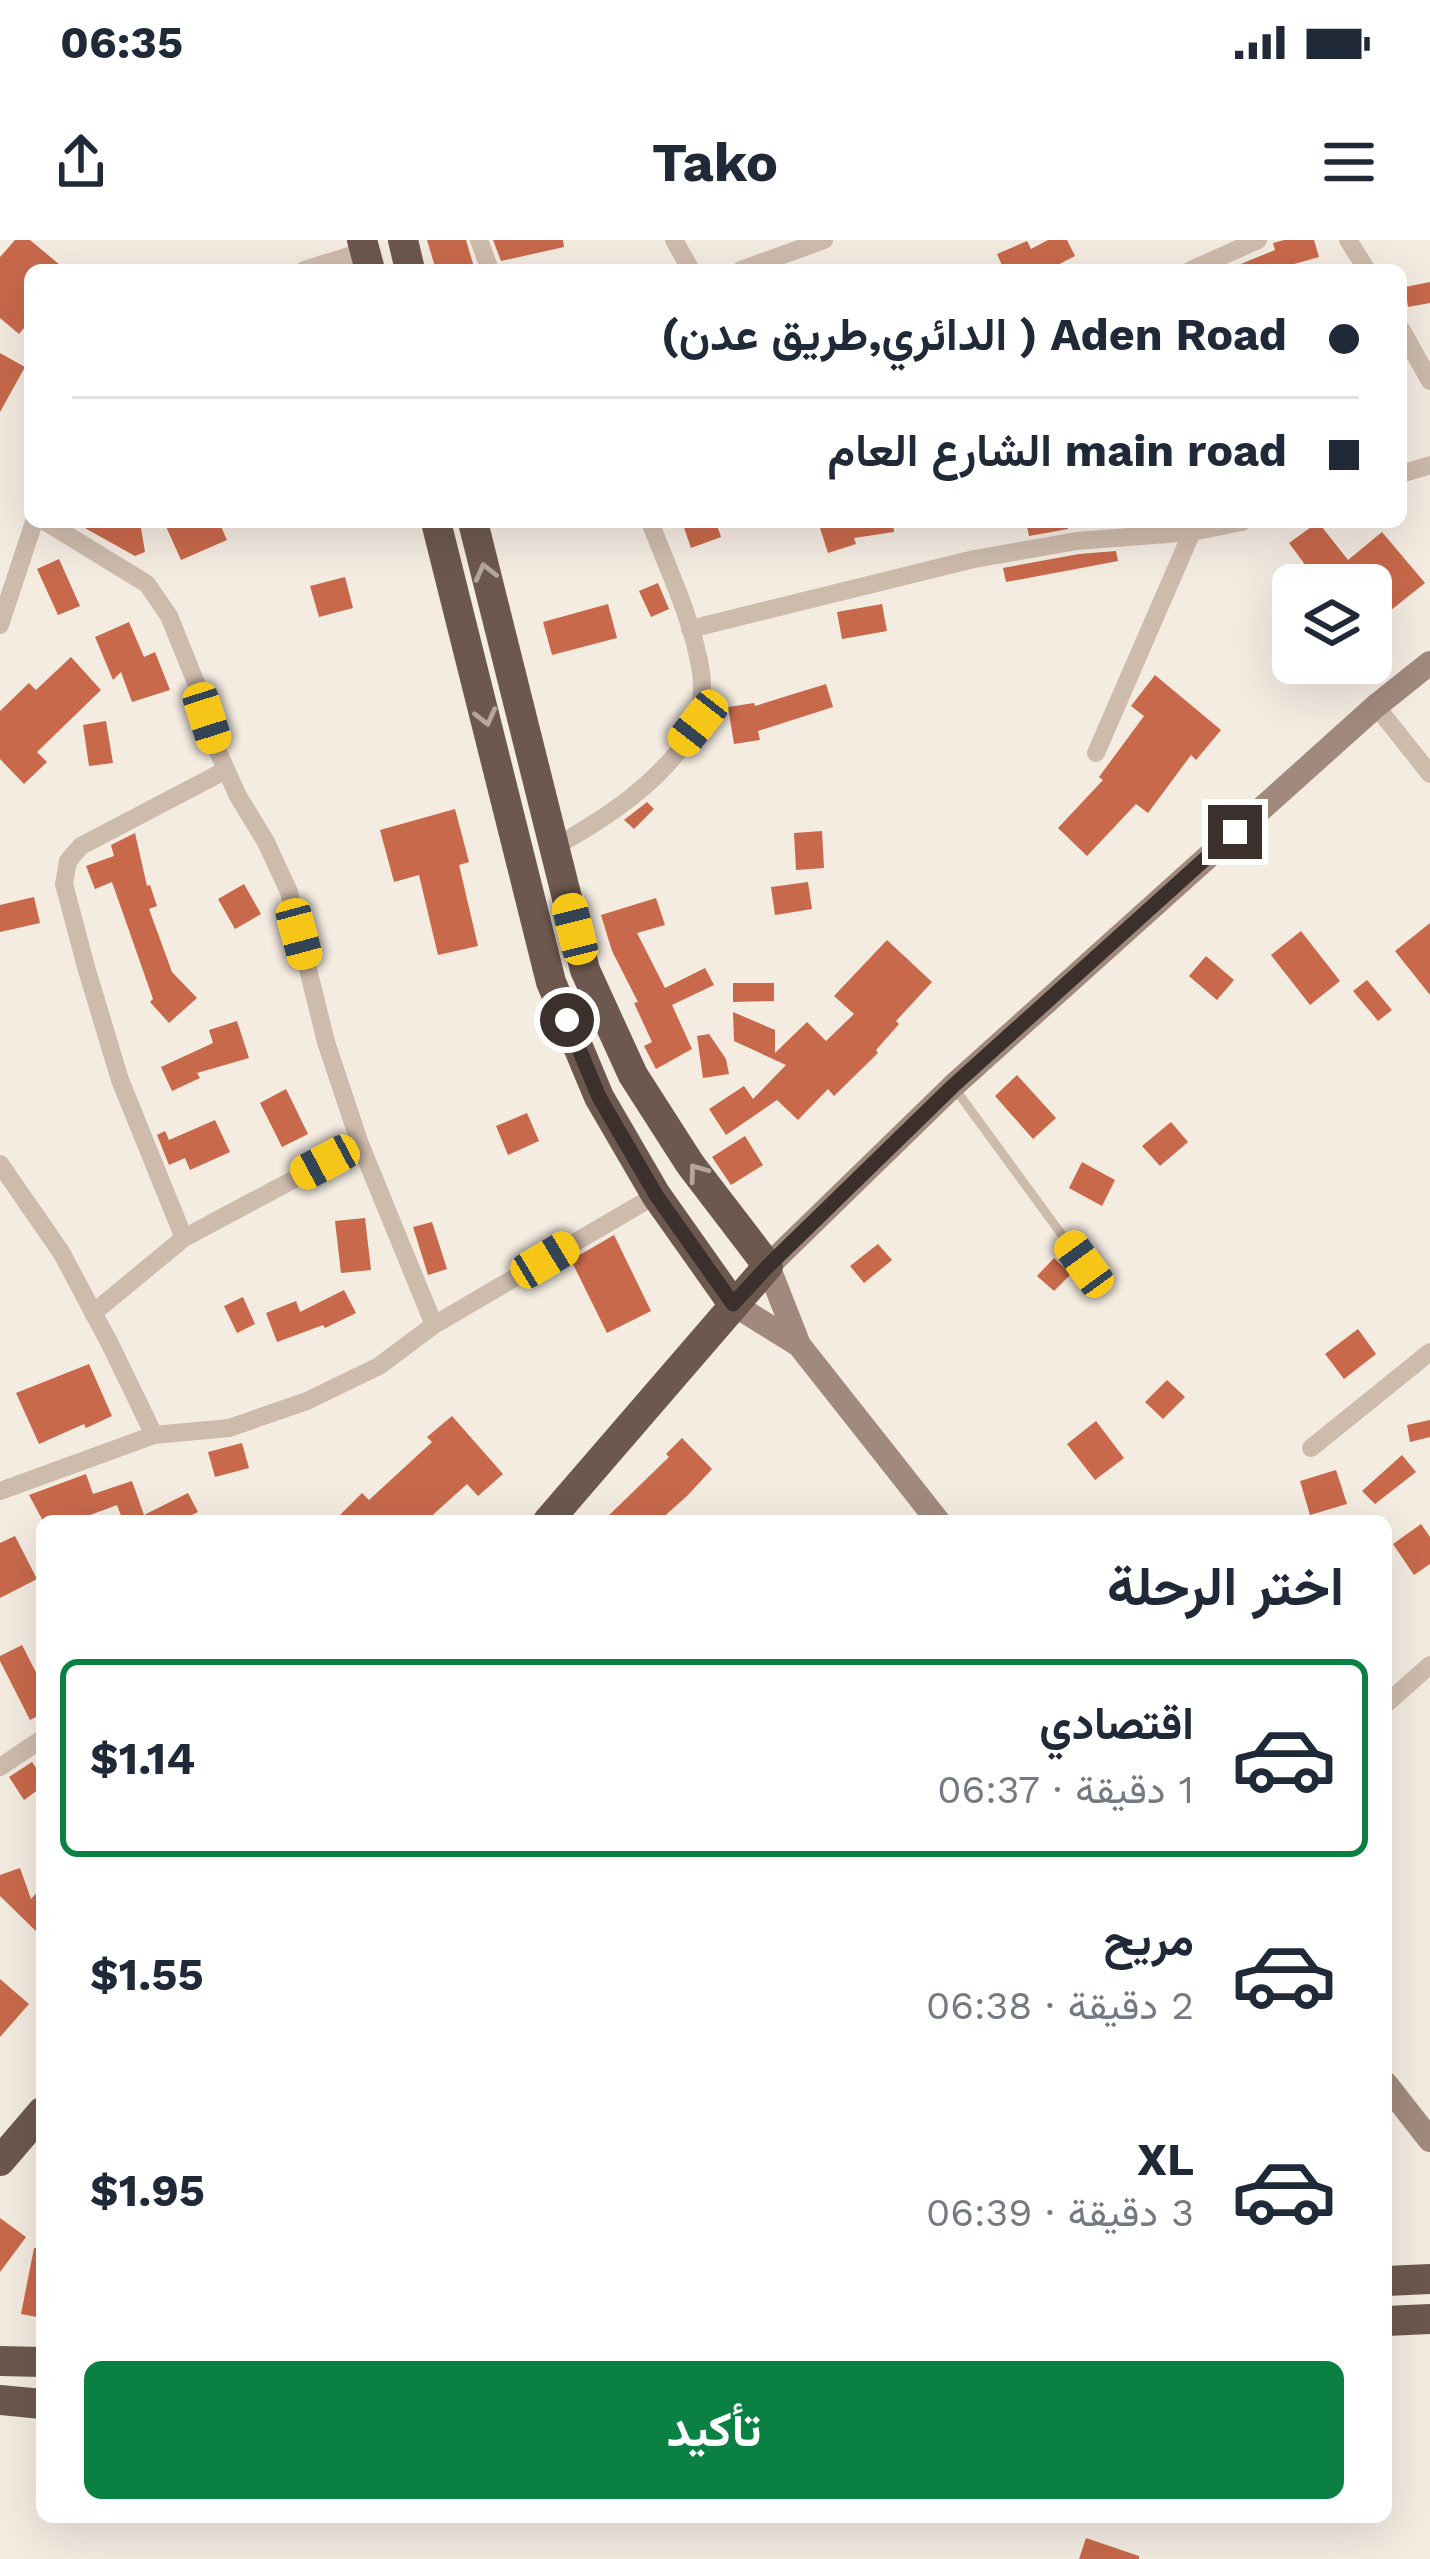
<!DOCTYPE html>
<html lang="ar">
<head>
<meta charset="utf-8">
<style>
  body { margin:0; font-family:"Work Sans",Vazirmatn,sans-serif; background:#f2f2f3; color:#1f2937; direction:rtl; height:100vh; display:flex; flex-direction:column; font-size:45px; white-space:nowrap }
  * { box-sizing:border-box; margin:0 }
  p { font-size:39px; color:#747a83 }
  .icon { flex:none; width:66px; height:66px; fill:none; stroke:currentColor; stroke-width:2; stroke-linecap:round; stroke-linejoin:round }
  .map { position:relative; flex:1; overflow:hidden; direction:ltr }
  .panel { position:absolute; left:36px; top:1275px; width:1356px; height:1008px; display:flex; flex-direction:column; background:#fff; border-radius:18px; box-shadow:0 12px 48px #0002; direction:rtl }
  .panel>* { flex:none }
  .hud { position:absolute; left:24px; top:24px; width:1383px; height:264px; border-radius:18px; box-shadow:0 12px 48px #0002; direction:rtl; display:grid; align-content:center; height:264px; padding:0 48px; background:#fff }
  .tools { position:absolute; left:1272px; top:324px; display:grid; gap:24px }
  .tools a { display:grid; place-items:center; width:120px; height:120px; border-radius:18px; background:#fff; box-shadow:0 12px 48px #0002; font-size:60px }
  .end { position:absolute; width:54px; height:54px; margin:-27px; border:15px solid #3b302b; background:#fff; box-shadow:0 0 0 6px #fff }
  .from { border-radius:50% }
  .car { position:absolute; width:36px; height:72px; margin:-36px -18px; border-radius:15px; box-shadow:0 0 9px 3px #0007; background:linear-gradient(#f5c518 24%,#345 0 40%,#f5c518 0 76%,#345 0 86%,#f5c518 0) }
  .hud b { display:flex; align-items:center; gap:42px; height:114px; font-size:45px }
  .hud b+b { border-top:3px solid #e0e1e3 }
  .hud i { width:30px; height:30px; background:#1f2937 }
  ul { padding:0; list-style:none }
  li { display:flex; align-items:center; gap:36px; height:198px; margin:0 24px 18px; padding:0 24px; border:6px solid transparent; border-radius:18px }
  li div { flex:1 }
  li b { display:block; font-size:45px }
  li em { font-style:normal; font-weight:700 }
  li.on { border-color:#0b8043 }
  li>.icon { width:108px; height:108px; stroke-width:1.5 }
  h2 { padding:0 48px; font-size:54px; line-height:144px }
  .button { display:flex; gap:24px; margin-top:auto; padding:24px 48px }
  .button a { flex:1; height:138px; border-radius:18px; background:#0b8043; color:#fff; font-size:48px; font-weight:700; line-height:138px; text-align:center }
  .status { display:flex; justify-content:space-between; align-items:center; height:84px; padding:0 60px; background:#fff; direction:ltr }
  .status svg { height:33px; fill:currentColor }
  header { display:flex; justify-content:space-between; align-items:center; height:156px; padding:0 48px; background:#fff; font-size:54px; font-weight:700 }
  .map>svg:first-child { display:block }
</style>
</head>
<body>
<div class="status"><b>06:35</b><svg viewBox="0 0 49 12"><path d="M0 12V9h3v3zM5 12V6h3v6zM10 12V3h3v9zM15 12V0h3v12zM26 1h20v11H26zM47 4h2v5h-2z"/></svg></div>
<header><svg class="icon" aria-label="menu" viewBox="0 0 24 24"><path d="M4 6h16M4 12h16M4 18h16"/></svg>Tako<svg class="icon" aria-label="share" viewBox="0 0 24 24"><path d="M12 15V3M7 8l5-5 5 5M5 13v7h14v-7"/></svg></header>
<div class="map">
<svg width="1430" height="2319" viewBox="0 0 1430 2319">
  <rect width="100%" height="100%" fill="#f4ebe1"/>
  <path fill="#c8694b" d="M 15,0 L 30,0 L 66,30 L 30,30 L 30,81 L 19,94 L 0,78 L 0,17 Z
    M 427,0 L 466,0 L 474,27 L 464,30 L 436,30 Z
    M 493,0 L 563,0 L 564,7 L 501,21 Z
    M 1048,0 L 1067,0 L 1075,16 L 1048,30 L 1004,30 L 997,14 L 1027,1 L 1031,9 Z
    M 1284,0 L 1314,0 L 1319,17 L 1273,30 L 1226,30 L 1275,10 L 1273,3 Z
    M 1430,42 L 1430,63 L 1408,67 L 1405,47 Z
    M 0,113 L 25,127 L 0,172 Z
    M 74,282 L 140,282 L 145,312 L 135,316 Z
    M 164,282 L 219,282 L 227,300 L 181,320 Z
    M 682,282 L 716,282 L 721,297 L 691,308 Z
    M 818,282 L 893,282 L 894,292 L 854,298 L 856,304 L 828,313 Z
    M 1026,282 L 1067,282 L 1068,289 L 1029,296 Z
    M 1318,282 L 1348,320 L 1382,292 L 1425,343 L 1371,386 L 1371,345 L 1320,345 L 1289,303 Z
    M 1116,311 L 1118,321 L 1006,342 L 1003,328 L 1079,314 Z
    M 59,319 L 80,366 L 58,375 L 37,329 Z
    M 345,337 L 353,368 L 319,377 L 310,346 Z
    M 658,343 L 669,369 L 651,377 L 639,351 Z
    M 608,364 L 617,398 L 552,415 L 543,382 Z
    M 882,364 L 887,391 L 842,399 L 837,372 Z
    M 129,382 L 144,417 L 155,412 L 170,450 L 132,462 L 121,432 L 113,440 L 95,397 Z
    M 71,417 L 101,450 L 37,512 L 47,522 L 24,544 L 0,519 L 0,471 L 29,443 L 36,450 Z
    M 1155,435 L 1221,490 L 1196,520 L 1191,515 L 1148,573 L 1136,564 L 1087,616 L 1058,588 L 1103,540 L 1099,537 L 1144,476 L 1131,466 Z
    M 826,444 L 833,467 L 758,491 L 760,500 L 734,504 L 728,467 L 754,463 L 755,466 Z
    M 106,481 L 113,523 L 89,526 L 83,485 Z
    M 647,562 L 654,569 L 634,589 L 624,580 Z
    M 455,569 L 469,622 L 459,625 L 478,706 L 438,715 L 419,635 L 394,642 L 380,590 Z
    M 822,591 L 824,628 L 796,630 L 794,593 Z
    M 135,593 L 147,646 L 150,645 L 157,666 L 149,669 L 172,732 L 197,758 L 169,783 L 150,762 L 153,759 L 112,642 L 95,649 L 86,626 L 114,616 L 111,605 Z
    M 808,642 L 812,669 L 775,675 L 771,647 Z
    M 244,644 L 261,674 L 235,689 L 218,659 Z
    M 34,657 L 40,683 L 0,692 L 0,665 Z
    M 656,658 L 665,685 L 637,693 L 665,748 L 705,728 L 714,745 L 672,765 L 692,809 L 656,829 L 644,806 L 652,802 L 634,763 L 638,762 L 612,711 L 601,675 Z
    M 1430,683 L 1430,755 L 1395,711 Z
    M 1301,691 L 1340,741 L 1310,765 L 1271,715 Z
    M 887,700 L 932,742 L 896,781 L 899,784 L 876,810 L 878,813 L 834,856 L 828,849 L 798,880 L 777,860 L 726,895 L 709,869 L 744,846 L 753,859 L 786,825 L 734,801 L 733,772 L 775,790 L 775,813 L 807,782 L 826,801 L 854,774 L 834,756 Z
    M 1206,716 L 1234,740 L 1217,760 L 1189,736 Z
    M 1367,740 L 1392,770 L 1378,781 L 1353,751 Z
    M 733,743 L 774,743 L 774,761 L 733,762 Z
    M 237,781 L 249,818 L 197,833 L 200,838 L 172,851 L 161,827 L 213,803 L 209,790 Z
    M 709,794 L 726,819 L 729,834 L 703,838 L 697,796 Z
    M 1017,835 L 1056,878 L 1033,899 L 995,856 Z
    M 286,849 L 308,894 L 282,907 L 260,863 Z
    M 527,873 L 539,901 L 508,915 L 496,886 Z
    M 215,880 L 230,912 L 190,930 L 185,918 L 169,925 L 157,895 L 165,891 L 169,900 Z
    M 1171,882 L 1188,902 L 1160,926 L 1142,906 Z
    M 745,896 L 763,925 L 731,945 L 712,917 Z
    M 1082,922 L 1115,940 L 1102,966 L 1069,948 Z
    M 365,978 L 371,1030 L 341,1033 L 335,981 Z
    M 432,982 L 447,1029 L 428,1035 L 413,987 Z
    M 614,995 L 651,1071 L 607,1093 L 571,1020 Z
    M 878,1004 L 892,1020 L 864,1043 L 850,1026 Z
    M 1054,1018 L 1071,1034 L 1054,1051 L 1037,1036 Z
    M 344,1050 L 356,1073 L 325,1088 L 323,1085 L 277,1102 L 266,1073 L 296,1061 L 300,1072 Z
    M 243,1057 L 255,1084 L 237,1093 L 224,1066 Z
    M 1358,1089 L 1376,1114 L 1344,1139 L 1325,1114 Z
    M 89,1124 L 112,1176 L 86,1188 L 84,1184 L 39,1204 L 16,1153 Z
    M 1167,1140 L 1185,1157 L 1163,1179 L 1145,1162 Z
    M 452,1176 L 503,1234 L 478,1256 L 467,1244 L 426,1281 L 334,1281 L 362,1253 L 369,1260 L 432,1202 L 427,1197 Z
    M 1430,1180 L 1430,1197 L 1410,1202 L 1407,1185 Z
    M 1096,1181 L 1124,1218 L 1095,1240 L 1067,1204 Z
    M 682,1198 L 712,1229 L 687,1256 L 659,1281 L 603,1281 L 669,1217 L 666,1214 Z
    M 242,1203 L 249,1228 L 215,1237 L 208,1212 Z
    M 1402,1215 L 1416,1232 L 1375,1264 L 1362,1251 Z
    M 1336,1230 L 1347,1264 L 1310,1275 L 1300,1241 Z
    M 86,1234 L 93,1254 L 132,1241 L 144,1275 L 188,1253 L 198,1272 L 179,1281 L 123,1281 L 117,1265 L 74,1281 L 43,1281 L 29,1255 Z
    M 1421,1284 L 1430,1297 L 1430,1324 L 1414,1335 L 1393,1304 Z
    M 15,1296 L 37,1339 L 0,1358 L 0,1303 Z
    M 22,1405 L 42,1444 L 42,1474 L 30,1480 L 0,1421 L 0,1416 Z
    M 32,1522 L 42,1536 L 42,1547 L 24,1560 L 9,1537 Z
    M 20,1628 L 31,1659 L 42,1647 L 42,1697 L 0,1656 L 0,1635 Z
    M 0,1739 L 29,1764 L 0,1797 Z
    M 0,1978 L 26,1997 L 0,2032 Z
    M 34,2008 L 42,2008 L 42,2078 L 21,2074 Z
    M 1086,2298 L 1139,2316 L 1139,2319 L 1079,2319 Z"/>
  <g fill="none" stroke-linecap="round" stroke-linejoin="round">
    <path stroke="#cdbbac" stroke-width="9" d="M 956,850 L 1084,1025"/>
    <path stroke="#cdbbac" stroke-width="18" d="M 479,0 L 490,30
      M 674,0 L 691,30
      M 1348,0 L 1367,30
      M 304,30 L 365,11
      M 741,30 L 824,0
      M 1191,30 L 1258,0
      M 1401,89 L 1430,141
      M 1401,234 L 1430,225
      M 46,282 L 147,344 L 169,376 L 196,443 L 219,514 L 238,556 L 266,602 L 289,652 L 326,802 L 360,904 L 434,1085
      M 0,385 L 34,282
      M 690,389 L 974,319 L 1077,301 L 1192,292 L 1242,282
      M 1376,466 L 1430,534
      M 1096,513 L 1192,292
      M 554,607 C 607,578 664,540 695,487 C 702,475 703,447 701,432 C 693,381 669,331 650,282
      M 0,924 L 61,1012 L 110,1104 L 154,1195
      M 184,998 L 120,840 L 86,727 L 64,644 L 68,621 L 81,606 L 226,530
      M 93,1073 L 184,998 L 360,904
      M 1311,1208 L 1430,1112
      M 0,1251 L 154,1195 L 229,1188 L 307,1161 L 379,1126 L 434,1085 L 656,955
      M 1386,1464 L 1430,1425
      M 0,1527 L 42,1499"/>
    <path stroke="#a18a7d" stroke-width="24" d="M 733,1064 L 799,1105 L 768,1026 L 953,846 L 1376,466 L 1430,423
      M 799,1105 L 938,1281
      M 1386,1844 L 1430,1900"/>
    <path stroke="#6c584f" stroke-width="30" d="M 362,0 L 370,30
      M 403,0 L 410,30
      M 436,282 L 551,742 L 599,857 L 656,955 L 733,1064
      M 473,282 L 585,730 L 633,835 L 690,924 L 768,1026 L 548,1281
      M 0,1921 L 42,1872
      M 1386,2041 L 1430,2039
      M 1386,2081 L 1430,2079
      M 0,2121 L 42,2122
      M 0,2160 L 42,2164"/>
  </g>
  <defs><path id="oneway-chevron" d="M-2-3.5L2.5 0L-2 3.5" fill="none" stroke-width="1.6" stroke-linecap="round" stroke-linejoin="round" transform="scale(3)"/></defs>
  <g stroke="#b4a69e">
    <use href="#oneway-chevron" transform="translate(485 332) rotate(-104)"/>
    <use href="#oneway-chevron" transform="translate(486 477) rotate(76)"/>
    <use href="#oneway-chevron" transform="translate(697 932) rotate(-126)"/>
  </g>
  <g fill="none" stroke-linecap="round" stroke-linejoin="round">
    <path stroke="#3b302b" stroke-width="15" d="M 567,780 L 599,857 L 656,955 L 733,1064 L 768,1026 L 953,846 L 1235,592"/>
  </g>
</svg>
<div class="tools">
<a><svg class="icon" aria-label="layers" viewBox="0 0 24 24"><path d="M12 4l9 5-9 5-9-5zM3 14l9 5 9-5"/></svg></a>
</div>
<i class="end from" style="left:567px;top:780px"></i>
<i class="end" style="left:1235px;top:592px"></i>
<i class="car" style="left:207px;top:478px;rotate:162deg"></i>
<i class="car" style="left:698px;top:483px;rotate:218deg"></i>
<i class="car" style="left:575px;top:689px;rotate:346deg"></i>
<i class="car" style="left:299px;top:694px;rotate:165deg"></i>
<i class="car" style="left:325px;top:922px;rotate:242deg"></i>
<i class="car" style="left:545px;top:1020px;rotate:59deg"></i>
<i class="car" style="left:1084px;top:1024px;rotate:324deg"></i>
<div class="hud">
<b><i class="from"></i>Aden Road ( الدائري,طريق عدن)</b>
<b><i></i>main road الشارع العام</b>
</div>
<section class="panel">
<h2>اختر الرحلة</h2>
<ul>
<li class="on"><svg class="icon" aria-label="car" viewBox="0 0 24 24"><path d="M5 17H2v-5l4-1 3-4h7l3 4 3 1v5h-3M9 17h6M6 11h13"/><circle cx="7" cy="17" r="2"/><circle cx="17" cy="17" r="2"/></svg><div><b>اقتصادي</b><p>1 دقيقة · 06:37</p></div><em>$1.14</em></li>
<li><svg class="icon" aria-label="car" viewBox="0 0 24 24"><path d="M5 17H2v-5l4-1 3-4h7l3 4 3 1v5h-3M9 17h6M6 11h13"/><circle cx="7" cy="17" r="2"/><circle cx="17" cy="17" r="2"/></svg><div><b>مريح</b><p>2 دقيقة · 06:38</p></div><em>$1.55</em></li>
<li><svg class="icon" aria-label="car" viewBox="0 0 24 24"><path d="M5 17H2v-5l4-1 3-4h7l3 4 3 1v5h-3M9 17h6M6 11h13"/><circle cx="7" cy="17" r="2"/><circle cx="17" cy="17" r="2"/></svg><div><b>XL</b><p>3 دقيقة · 06:39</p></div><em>$1.95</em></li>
</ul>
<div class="button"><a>تأكيد</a></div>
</section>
</div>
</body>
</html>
